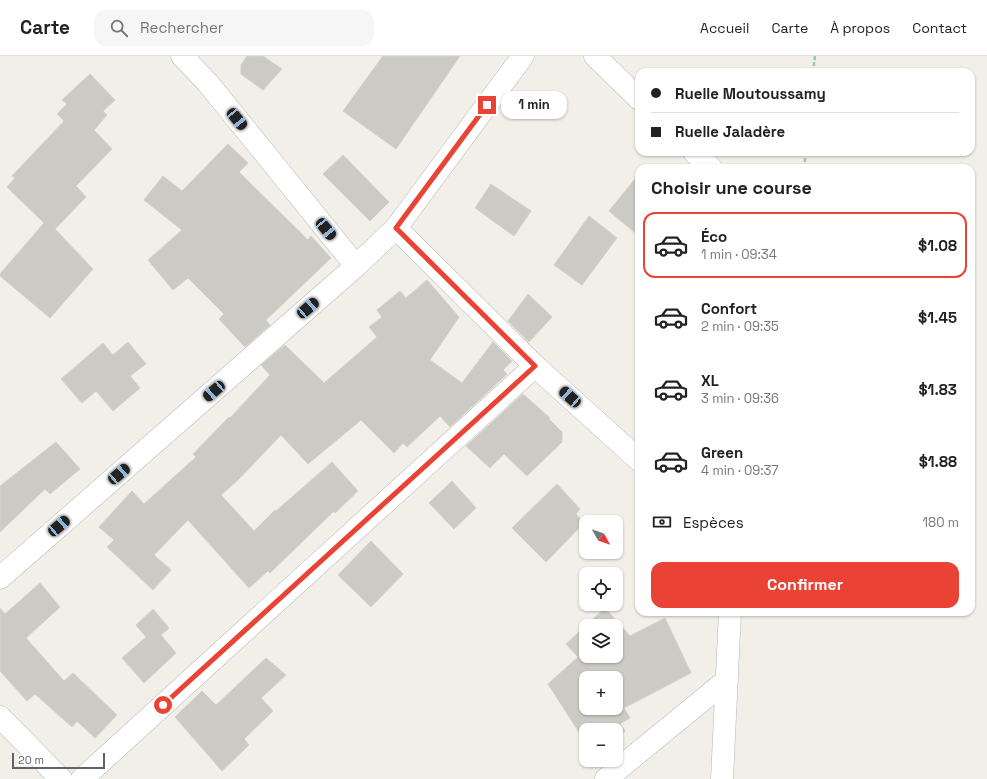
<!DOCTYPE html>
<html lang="fr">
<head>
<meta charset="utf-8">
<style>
  body { margin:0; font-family:"Space Grotesk",sans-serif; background:#f6f6f6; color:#222; height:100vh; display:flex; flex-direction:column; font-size:15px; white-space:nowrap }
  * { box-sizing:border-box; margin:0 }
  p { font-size:13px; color:#767676 }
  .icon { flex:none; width:22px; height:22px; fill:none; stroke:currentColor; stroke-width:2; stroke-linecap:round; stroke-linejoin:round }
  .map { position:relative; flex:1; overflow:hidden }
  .details { position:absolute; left:635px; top:108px; width:340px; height:452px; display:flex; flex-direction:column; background:#fff; border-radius:12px; box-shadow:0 1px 3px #0004 }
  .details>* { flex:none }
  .banner { position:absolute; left:635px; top:12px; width:340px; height:88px; border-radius:12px; box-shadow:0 1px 3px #0004; display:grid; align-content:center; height:88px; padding:0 16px; background:#fff }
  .needle { width:26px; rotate:130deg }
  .buttons { position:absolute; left:579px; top:459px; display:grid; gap:8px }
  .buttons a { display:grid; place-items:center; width:44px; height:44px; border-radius:8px; background:#fff; box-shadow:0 1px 3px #0004; font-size:20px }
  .scale { position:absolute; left:12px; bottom:10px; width:93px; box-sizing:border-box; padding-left:4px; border:2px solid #5f6368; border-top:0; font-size:11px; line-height:14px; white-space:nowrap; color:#5f6368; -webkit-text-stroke:3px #fff; paint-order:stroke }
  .end { position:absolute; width:18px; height:18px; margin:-9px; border:5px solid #ea4335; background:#fff; box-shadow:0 0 0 2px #fff }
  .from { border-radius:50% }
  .bubble { position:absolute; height:28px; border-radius:12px; background:#fff; box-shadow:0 1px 3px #0004; font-size:13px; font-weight:700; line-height:28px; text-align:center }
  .car { position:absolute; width:12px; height:24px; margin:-12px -6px; border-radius:5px; box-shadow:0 0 3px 1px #0007; background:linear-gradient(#222 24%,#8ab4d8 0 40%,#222 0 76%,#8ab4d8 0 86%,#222 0) }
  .banner b { display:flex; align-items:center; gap:14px; height:38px; font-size:15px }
  .banner b+b { border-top:1px solid #e0e0e0 }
  .banner i { width:10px; height:10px; background:#222 }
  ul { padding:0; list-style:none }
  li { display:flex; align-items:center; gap:12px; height:66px; margin:0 8px 6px; padding:0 8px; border:2px solid transparent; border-radius:12px }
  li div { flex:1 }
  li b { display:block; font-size:15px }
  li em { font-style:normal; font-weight:700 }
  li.current { border-color:#ea4335 }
  li>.icon { width:36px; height:36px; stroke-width:1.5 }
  h2 { padding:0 16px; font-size:18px; line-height:48px }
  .pay { display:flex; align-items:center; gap:10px; height:44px; padding:0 16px; font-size:15px }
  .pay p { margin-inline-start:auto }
  .primary-button { display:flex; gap:8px; margin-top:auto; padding:8px 16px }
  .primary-button a { flex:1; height:46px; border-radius:12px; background:#ea4335; color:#fff; font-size:16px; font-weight:700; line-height:46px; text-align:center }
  header { display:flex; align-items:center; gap:24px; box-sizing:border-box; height:56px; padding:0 20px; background:#fff; border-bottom:1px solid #e0e0e0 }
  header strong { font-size:19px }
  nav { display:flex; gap:22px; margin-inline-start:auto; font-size:14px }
  .search { width:280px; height:36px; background:#f6f6f6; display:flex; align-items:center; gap:10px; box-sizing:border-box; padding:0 14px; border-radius:12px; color:#767676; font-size:15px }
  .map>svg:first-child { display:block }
</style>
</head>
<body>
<header>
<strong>Carte</strong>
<div class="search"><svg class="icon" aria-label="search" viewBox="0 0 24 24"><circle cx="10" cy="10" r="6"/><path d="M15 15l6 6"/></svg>Rechercher</div>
<nav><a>Accueil</a><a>Carte</a><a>À propos</a><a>Contact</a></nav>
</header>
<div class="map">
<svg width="987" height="723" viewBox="0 0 987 723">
  <rect width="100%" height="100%" fill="#f1efe8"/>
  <path fill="#cccac5" stroke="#d6d1c6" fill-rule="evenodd" d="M 247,0 L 263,0 L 282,13 L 263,34 L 241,18 L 241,9 Z
    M 383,0 L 460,0 L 396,93 L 343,55 Z
    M 90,18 L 115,44 L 103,55 L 107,59 L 94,74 L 112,93 L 76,130 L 86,141 L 55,173 L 93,213 L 50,262 L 0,220 L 0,218 L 44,167 L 7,131 L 15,122 L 12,120 L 64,65 L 57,58 L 67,48 L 62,44 Z
    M 228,88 L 248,107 L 239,116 L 308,184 L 311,180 L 331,202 L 266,264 L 270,269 L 245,291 L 219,263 L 224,258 L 188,222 L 173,234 L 148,204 L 182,174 L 144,144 L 163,120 L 182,135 Z
    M 343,99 L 389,146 L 370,165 L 323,118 Z
    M 639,118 L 639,180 L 609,155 Z
    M 491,128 L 531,155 L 514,180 L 475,152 Z
    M 589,160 L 617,182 L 582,229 L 554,209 Z
    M 427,224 L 459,261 L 430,304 L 462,327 L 493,286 L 512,305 L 503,314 L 507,318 L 450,371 L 440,360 L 407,391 L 403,387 L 394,397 L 361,364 L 308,408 L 281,379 L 238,424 L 221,439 L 254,475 L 275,454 L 276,455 L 332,406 L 358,435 L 335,457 L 334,455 L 270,517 L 268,515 L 249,532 L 188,464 L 154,499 L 171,514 L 153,534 L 107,491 L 114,484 L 99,471 L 132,435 L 144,448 L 196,401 L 193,398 L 229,361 L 230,362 L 270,319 L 261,309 L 285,289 L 324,327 L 377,281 L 369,271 L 382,261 L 377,254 L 400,235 L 406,242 Z
    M 528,238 L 552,261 L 529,286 L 508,265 Z
    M 128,286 L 146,308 L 130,320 L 140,332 L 113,355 L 96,335 L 82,347 L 61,323 L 103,287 L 113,299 Z
    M 523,338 L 550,362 L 549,363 L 562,376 L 562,386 L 527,420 L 504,398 L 490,412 L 466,390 Z
    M 56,386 L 80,413 L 50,438 L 45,433 L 0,476 L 0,430 Z
    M 452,425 L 476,452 L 454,473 L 429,447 Z
    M 557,428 L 580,453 L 576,458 L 584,467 L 546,506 L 512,472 Z
    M 371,485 L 403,518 L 371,551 L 338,519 Z
    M 40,527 L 60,551 L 26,582 L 64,625 L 73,617 L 117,659 L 95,682 L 77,665 L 72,671 L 35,638 L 27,645 L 0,615 L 0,552 L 5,558 Z
    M 605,552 L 630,580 L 665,562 L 691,617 L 624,652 L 630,662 L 620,668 L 625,675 L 616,682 L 616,674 L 586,674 L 586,687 L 548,628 L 578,601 L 566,588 ZM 586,570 L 616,570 L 616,600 L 586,600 ZM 586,622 L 616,622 L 616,652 L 586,652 Z
    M 153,553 L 169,572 L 161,579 L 176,597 L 144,627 L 122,602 L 146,581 L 136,569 Z
    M 266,602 L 286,619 L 261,642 L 273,655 L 244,683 L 249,689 L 222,715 L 175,661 L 202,635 L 216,649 Z"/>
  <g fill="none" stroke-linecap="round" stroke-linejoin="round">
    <g stroke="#b5b8bc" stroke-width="23">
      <path id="minor" d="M 182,0 L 207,26 L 356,210
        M 595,0 L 639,43
        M 694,96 L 711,112
        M 396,172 L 535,310 L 639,404
        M 0,522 L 356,210 L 396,172 L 523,0
        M 0,661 L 61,723
        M 82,723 L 535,310
        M 606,723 L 727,624
        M 722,723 L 730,556"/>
    </g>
    <path stroke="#9cc7a9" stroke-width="2.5" stroke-dasharray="4 2" stroke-linecap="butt" d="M 813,16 L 815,0
      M 804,112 L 806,96"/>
    <use href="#minor" stroke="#fff" stroke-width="22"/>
  </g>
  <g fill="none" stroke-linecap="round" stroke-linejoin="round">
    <path stroke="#ea4335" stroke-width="5" d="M 163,649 L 535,310 L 396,172 L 487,49"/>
  </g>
</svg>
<div class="buttons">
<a><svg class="needle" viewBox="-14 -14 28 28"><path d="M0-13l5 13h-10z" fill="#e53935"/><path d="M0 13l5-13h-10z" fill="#767676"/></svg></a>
<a><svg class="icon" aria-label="locate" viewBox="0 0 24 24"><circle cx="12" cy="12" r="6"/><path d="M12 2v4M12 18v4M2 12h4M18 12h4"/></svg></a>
<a><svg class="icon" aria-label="layers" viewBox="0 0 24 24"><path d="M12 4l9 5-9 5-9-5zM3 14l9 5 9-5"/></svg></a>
<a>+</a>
<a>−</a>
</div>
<div class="scale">20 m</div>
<i class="end from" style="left:163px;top:649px"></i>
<i class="end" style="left:487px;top:49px"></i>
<div class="bubble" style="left:501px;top:35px;width:66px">1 min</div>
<i class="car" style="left:237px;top:63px;rotate:141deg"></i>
<i class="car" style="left:326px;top:173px;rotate:141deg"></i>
<i class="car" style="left:308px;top:252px;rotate:49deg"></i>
<i class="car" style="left:214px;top:335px;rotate:229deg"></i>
<i class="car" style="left:570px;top:341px;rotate:312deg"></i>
<i class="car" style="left:119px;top:418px;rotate:49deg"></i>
<i class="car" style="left:59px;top:470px;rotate:49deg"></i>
<div class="banner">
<b><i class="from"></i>Ruelle Moutoussamy</b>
<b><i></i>Ruelle Jaladère</b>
</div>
<section class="details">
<h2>Choisir une course</h2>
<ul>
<li class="current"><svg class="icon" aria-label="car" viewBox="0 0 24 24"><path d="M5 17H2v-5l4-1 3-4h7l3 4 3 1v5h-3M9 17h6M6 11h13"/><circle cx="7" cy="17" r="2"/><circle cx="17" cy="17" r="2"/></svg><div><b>Éco</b><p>1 min · 09:34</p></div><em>$1.08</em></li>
<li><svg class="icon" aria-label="car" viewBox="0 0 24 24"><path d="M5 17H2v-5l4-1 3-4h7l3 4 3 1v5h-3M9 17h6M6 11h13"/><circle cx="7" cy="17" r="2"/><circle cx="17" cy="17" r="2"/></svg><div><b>Confort</b><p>2 min · 09:35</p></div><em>$1.45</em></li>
<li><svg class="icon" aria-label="car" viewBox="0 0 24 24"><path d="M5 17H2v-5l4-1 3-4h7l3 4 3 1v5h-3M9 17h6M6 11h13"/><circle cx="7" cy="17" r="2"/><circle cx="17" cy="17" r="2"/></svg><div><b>XL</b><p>3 min · 09:36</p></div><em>$1.83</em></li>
<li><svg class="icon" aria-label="car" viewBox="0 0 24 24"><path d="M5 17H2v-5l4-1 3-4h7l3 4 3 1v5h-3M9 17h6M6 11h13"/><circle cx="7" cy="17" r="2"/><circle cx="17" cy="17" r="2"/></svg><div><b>Green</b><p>4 min · 09:37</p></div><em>$1.88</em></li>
</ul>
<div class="pay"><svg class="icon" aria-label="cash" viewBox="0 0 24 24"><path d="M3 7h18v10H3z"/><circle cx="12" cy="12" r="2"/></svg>Espèces<p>180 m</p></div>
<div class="primary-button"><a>Confirmer</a></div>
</section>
</div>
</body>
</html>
